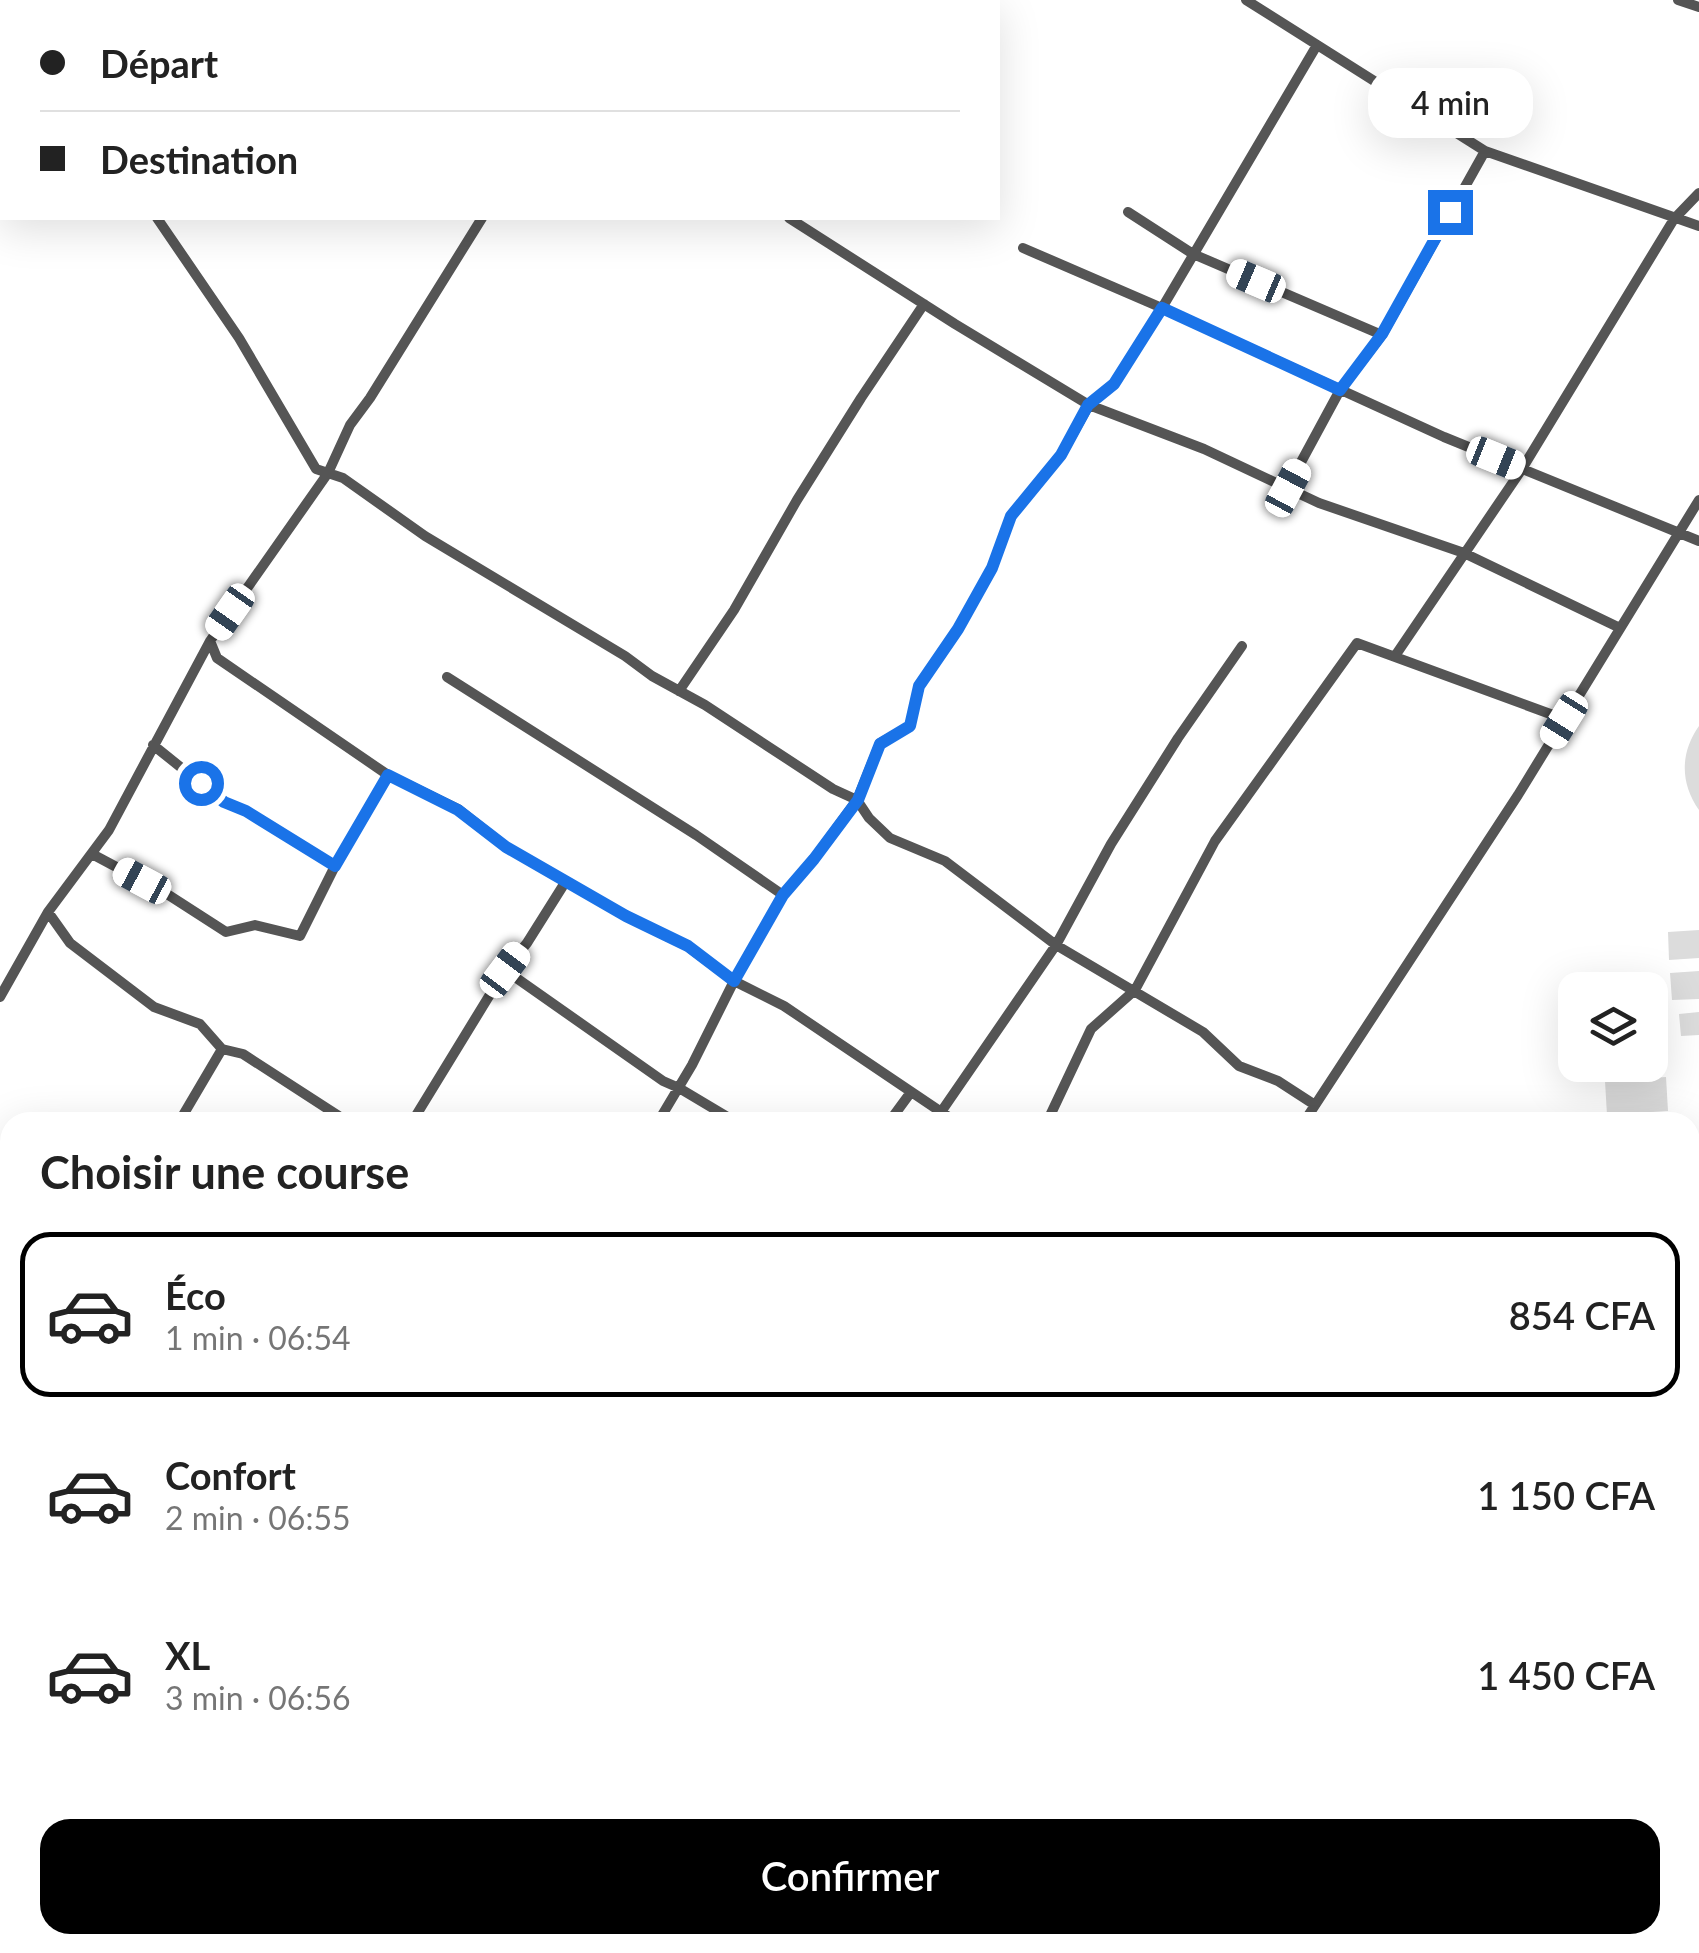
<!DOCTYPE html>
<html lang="fr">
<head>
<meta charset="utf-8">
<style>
  body { margin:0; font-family:Lato,sans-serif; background:#f6f6f6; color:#222; height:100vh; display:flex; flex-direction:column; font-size:38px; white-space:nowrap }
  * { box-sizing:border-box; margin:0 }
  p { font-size:32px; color:#767676 }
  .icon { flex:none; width:55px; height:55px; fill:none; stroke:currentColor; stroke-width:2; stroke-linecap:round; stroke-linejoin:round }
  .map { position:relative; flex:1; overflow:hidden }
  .side { position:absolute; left:0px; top:1112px; width:1700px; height:842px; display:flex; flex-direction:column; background:#fff; border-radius:30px 30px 0 0; box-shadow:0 10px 40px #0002 }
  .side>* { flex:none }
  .hud { position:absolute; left:0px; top:0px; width:1000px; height:220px; box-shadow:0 10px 40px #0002; display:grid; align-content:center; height:220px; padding:0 40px; background:#fff }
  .buttons { position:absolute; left:1558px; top:972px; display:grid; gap:20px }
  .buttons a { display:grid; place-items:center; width:110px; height:110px; border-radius:20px; background:#fff; box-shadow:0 10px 40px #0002; font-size:50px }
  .end { position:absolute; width:45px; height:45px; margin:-22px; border:12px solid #1a73e8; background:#fff; box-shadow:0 0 0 5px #fff }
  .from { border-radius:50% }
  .bubble { position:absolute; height:70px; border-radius:30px; background:#fff; box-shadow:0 10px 40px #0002; font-size:32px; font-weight:600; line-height:70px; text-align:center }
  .car { position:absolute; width:30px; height:60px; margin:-30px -15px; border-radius:12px; box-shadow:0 0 8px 2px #0007; background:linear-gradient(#fff 24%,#345 0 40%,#fff 0 76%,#345 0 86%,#fff 0) }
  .hud b { display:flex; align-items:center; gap:35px; height:95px; font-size:38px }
  .hud b+b { border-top:2px solid #e0e0e0 }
  .hud i { width:25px; height:25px; background:#222 }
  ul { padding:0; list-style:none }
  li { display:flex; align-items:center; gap:30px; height:165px; margin:0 20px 15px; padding:0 20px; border:5px solid transparent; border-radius:30px }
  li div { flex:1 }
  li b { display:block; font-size:38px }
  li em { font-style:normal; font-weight:600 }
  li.current { border-color:#000 }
  li>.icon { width:90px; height:90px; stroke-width:1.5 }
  h2 { padding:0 40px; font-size:45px; line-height:120px }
  .cta { display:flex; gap:20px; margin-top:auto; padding:20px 40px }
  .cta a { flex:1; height:115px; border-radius:30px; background:#000; color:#fff; font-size:40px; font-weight:600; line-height:115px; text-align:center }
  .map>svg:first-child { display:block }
</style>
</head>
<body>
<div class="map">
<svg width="1699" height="1953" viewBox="0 0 1699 1953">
  <rect width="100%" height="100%" fill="#fff"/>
  <path fill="#dcdcdc" d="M 1699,726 L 1699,810 C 1680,783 1680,753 1699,726 Z
    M 1699,930 L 1699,958 L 1669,960 L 1668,932 Z
    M 1699,971 L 1699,999 L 1672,1000 L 1670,973 Z
    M 1699,1012 L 1699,1035 L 1681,1036 L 1679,1014 Z
    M 1650,1024 L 1660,1024 L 1662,1058 L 1650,1059 Z
    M 1666,1077 L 1668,1111 L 1607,1115 L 1605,1081 Z
    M 1692,1208 L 1699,1209 L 1699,1269 L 1690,1263 L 1690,1213 Z"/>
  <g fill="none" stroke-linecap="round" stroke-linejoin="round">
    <path stroke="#555" stroke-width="10" d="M 29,0 L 30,2
      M 1246,0 L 1485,151 L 1699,226
      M 1678,0 L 1699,7
      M 616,2 L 618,0
      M 875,2 L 877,0
      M 1128,212 L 1193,254 L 1382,335
      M 157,218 L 239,338 L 316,469 L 343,478 L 425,536 L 625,656 L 652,676 L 705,705 L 833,789 L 857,800 L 869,818 L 890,838 L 945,861 L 1056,945 L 1203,1032 L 1239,1066 L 1278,1081 L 1315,1105
      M 789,218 L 955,324 L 1089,405 L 1204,449 L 1319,503 L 1464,553 L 1620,628
      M 1023,248 L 1162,308 L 1444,437 L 1699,541
      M 1287,488 L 1340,390 L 1382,335 L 1485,151
      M 210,641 L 217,658 L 388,775 L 458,809 L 506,847 L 626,916 L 687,946 L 734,981 L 784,1006 L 956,1122
      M 1395,656 L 1522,469 L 1674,219 L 1699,193
      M 447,677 L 696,835 L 783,895
      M 679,691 L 734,610 L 797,500 L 861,398 L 924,304
      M 153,745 L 224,802 L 246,811 L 335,866
      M 92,854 L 167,894 L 226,932 L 255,925 L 300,936 L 335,866 L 388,775
      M 48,912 L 70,943 L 154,1007 L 200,1024 L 222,1049 L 243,1054 L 348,1122
      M 505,970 L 663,1081 L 679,1088 L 736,1122
      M 0,997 L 48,912 L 109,830 L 210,641 L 328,473 L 350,425 L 370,398 L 482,218
      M 941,1112 L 1056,945 L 1111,844 L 1178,738 L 1242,646
      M 179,1122 L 222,1049
      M 412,1122 L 505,970 L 527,943 L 566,881
      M 658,1122 L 692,1065 L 734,981 L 783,895 L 814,859 L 857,800 L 880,743 L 910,726 L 919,686 L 958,629 L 992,568 L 1011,516 L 1061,455 L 1089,405 L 1114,384 L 1162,308 L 1317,45
      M 889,1122 L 911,1092
      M 1047,1122 L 1091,1029 L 1135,990 L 1215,841 L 1357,643 L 1564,719
      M 1304,1122 L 1518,795 L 1699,500
      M 0,1309 L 10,1316
      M 0,1410 L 10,1391
      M 0,1447 L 10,1452
      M 0,1577 L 10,1583
      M 0,1793 L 10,1775
      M 0,1847 L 10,1854
      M 151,1945 L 163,1953
      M 590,1945 L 602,1953
      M 117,1953 L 122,1945
      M 248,1953 L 254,1945
      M 362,1953 L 367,1945
      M 525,1953 L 530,1945
      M 782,1953 L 787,1945"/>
  </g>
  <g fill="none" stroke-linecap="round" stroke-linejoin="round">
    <path stroke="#1a73e8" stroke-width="12" d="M 201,783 L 224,802 L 246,811 L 335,866 L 388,775 L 458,810 L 506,847 L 626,916 L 688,946 L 734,981 L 783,895 L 814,859 L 858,800 L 880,744 L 910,726 L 919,686 L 958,629 L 992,568 L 1011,516 L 1061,455 L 1088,405 L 1114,384 L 1162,308 L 1340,390 L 1382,334 L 1450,212"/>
  </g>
</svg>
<div class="buttons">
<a><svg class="icon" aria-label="layers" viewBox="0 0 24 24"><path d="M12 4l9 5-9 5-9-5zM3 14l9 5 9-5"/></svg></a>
</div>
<i class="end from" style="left:201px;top:783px"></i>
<i class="end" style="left:1450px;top:212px"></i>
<div class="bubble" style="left:1368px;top:68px;width:165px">4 min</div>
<i class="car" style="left:1256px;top:281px;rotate:293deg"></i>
<i class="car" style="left:1496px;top:458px;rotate:112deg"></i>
<i class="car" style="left:1288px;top:488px;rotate:28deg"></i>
<i class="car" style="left:230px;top:612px;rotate:215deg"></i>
<i class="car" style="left:1564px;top:720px;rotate:212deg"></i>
<i class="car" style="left:142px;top:881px;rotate:298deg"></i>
<i class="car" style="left:505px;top:970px;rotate:37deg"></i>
<div class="hud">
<b><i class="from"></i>Départ</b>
<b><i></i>Destination</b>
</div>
<section class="side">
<h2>Choisir une course</h2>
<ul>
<li class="current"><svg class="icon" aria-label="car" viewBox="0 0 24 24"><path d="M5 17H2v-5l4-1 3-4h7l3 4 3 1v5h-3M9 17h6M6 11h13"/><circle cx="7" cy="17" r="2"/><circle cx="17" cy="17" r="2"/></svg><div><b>Éco</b><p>1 min · 06:54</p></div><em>854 CFA</em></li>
<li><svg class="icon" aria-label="car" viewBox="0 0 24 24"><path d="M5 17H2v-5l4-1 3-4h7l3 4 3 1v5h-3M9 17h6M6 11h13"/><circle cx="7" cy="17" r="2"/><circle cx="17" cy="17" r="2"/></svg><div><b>Confort</b><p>2 min · 06:55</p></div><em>1 150 CFA</em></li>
<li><svg class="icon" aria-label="car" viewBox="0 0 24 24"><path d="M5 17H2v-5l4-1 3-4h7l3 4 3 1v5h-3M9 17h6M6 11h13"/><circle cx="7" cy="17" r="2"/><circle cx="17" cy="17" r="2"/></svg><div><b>XL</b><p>3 min · 06:56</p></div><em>1 450 CFA</em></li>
</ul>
<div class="cta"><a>Confirmer</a></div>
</section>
</div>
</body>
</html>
